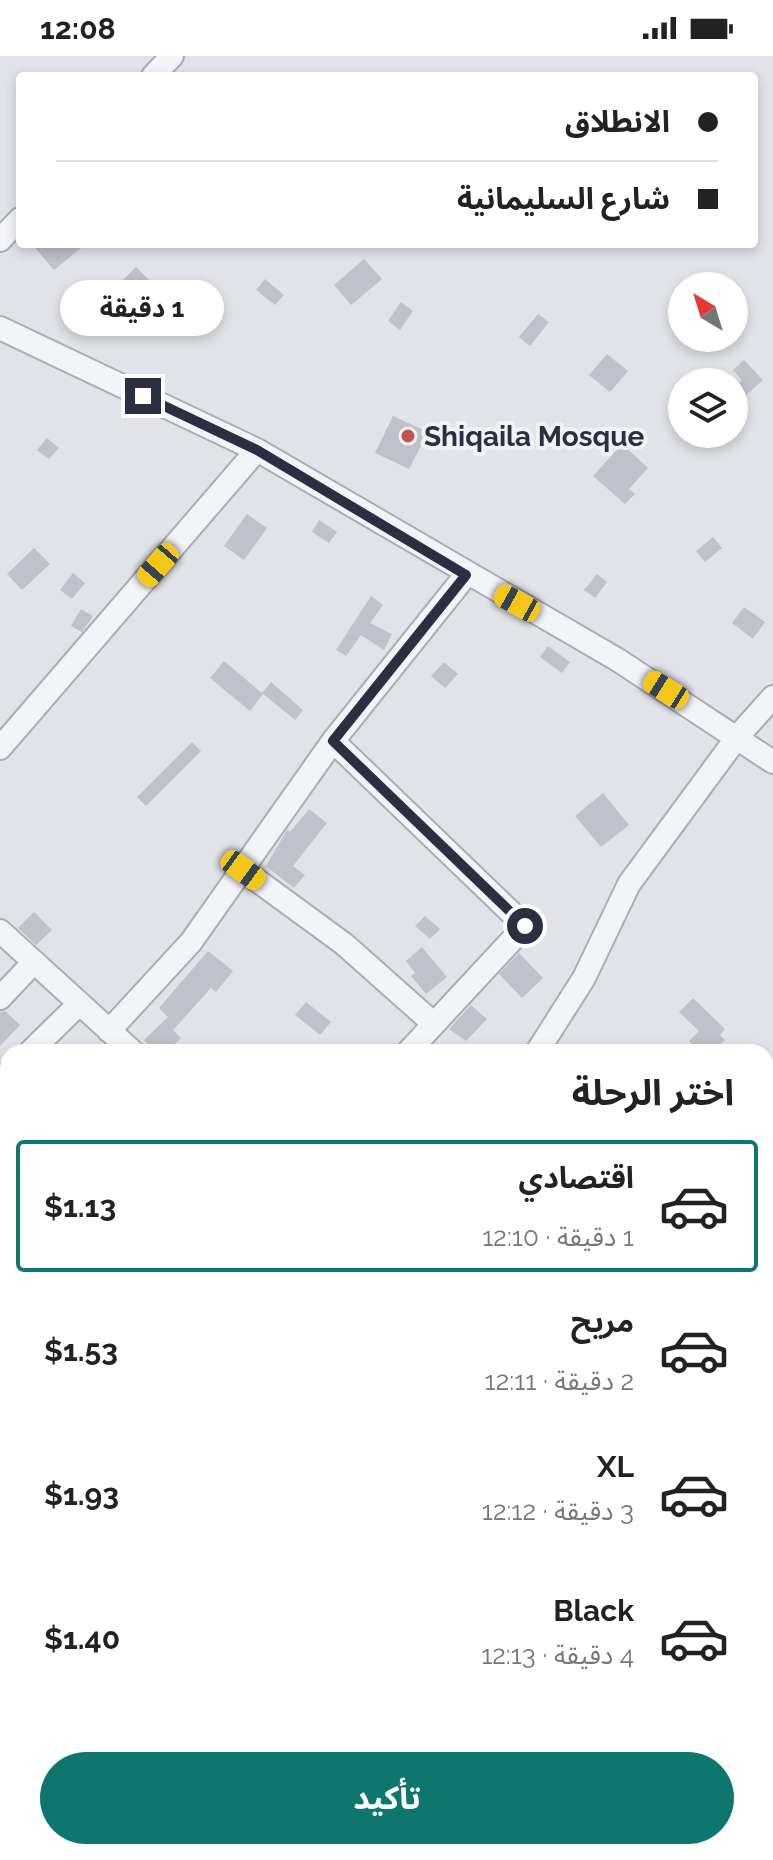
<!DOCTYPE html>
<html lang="ar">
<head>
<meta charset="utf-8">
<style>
  body { margin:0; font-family:Raleway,"Noto Sans Arabic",sans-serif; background:#f2f2f2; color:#222; direction:rtl; height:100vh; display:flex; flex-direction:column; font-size:30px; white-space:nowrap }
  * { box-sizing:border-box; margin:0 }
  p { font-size:26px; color:#767676 }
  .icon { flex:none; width:44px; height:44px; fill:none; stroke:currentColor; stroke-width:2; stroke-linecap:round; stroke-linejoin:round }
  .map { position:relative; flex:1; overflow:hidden; direction:ltr }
  .panel { position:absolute; left:0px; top:988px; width:774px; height:816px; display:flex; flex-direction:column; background:#fff; border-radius:24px 24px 0 0; box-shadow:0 4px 12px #0003; direction:rtl }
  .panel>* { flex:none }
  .guide { position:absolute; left:16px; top:16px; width:742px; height:176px; border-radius:8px; box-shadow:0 4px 12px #0003; direction:rtl; display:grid; align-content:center; height:176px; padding:0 40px; background:#fff }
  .needle { width:52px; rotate:322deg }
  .controls { position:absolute; left:668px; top:216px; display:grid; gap:16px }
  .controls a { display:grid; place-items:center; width:80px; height:80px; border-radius:50%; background:#fff; box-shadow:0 4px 12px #0003; font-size:40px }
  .end { position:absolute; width:36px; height:36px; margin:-18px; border:10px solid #2b2f3f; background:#fff; box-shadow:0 0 0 4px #fff }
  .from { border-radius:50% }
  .bubble { position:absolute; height:56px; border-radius:28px; background:#fff; box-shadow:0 4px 12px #0003; font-size:26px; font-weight:700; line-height:56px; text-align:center; direction:rtl }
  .car { position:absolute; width:24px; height:48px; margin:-24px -12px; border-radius:10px; box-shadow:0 0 6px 2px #0007; background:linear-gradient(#f5c518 24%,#345 0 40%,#f5c518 0 76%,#345 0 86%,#f5c518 0) }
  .guide b { display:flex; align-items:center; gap:28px; height:76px; font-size:30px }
  .guide b+b { border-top:2px solid #e0e0e0 }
  .guide i { width:20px; height:20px; background:#222 }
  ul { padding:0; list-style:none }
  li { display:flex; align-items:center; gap:24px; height:132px; margin:0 16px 12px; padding:0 24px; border:4px solid transparent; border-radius:8px }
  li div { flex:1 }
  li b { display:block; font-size:30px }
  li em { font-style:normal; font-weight:700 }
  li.on { border-color:#0f766e }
  li>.icon { width:72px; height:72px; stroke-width:1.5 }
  h2 { padding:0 40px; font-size:36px; line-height:96px }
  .cta { display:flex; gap:16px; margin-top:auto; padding:16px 40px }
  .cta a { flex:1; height:92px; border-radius:48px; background:#0f766e; color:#fff; font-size:32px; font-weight:700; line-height:92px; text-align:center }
  .status { display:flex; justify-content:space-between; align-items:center; height:56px; padding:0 40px; background:#fff; direction:ltr }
  .status svg { height:22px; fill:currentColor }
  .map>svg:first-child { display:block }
</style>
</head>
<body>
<div class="status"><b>12:08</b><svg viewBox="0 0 49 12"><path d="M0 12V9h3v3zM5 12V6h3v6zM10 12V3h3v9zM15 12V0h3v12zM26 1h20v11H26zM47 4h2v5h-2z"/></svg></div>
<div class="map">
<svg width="773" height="1804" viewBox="0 0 773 1804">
  <rect width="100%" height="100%" fill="#e1e3e8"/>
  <path fill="#bfc1cb" d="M 32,188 L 86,188 L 54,214 Z
    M 364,203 L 382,223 L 351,249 L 334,229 Z
    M 136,211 L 154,229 L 137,245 L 120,227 Z
    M 265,223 L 284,239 L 275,249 L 256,234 Z
    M 401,246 L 413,255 L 400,274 L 388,265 Z
    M 538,258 L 549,266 L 530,290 L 519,281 Z
    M 607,298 L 628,315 L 610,336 L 589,319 Z
    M 744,304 L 763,324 L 734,350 L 734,331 L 742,324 L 733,314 Z
    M 393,360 L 428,376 L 409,413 L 375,397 Z
    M 47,382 L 59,392 L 49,403 L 37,394 Z
    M 622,388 L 648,412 L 629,433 L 635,438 L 625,448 L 593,420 Z
    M 247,458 L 267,472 L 244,504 L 224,490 Z
    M 319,464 L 337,476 L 329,487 L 312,476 Z
    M 713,481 L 722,492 L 705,506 L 696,495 Z
    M 34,492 L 50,508 L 22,534 L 7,518 Z
    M 73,517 L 85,527 L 72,543 L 60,534 Z
    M 597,518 L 607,526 L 595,542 L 584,534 Z
    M 371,540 L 383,549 L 370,567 L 392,578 L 384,594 L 361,579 L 346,600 L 336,594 Z
    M 744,551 L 765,566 L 753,583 L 732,567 Z
    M 81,553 L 93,560 L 82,576 L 71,570 Z
    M 548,590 L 570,606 L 562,617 L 540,601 Z
    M 224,605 L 263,638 L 250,655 L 210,622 Z
    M 444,606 L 458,618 L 445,632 L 431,620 Z
    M 271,626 L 303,654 L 295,664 L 262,637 Z
    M 192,686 L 201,695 L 146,750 L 137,741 Z
    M 603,737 L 629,769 L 601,791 L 575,760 Z
    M 309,753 L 327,767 L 293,810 L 305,819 L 294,832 L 266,810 L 287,774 L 290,776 Z
    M 34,856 L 52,874 L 36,889 L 18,872 Z
    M 425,860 L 440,873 L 430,883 L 415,870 Z
    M 422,891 L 447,921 L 426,938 L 411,920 L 415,917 L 406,905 Z
    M 208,895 L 233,915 L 216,936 L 211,932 L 173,974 L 181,982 L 166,996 L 155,996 L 144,984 L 168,961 L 159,952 Z
    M 519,897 L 543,922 L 522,942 L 499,918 Z
    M 693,942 L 725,973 L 720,979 L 725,984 L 712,996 L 699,996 L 689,985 L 699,975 L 679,956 Z
    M 306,946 L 331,966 L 320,979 L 295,959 Z
    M 471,949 L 487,963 L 466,985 L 449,973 Z
    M 5,955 L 20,969 L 0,990 L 0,956 Z"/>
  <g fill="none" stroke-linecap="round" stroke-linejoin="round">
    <g stroke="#aaadb5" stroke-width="26">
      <path id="minor" d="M 153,20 L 172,0
        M 0,184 L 20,163
        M 0,272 L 257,394 L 618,604 L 773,706
        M 0,692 L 257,394
        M 243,814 L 344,888 L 434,968
        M 0,875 L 133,996
        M 0,942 L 34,906
        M 109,975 L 191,886 L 333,685
        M 30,996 L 79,948
        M 408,996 L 525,870 L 333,685 L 466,519
        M 537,996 L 584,922 L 629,828 L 738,680 L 773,641
        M 0,1025 L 8,1017
        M 766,1208 L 773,1200
        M 0,1210 L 8,1217
        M 766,1244 L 773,1250
        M 766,1303 L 773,1293
        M 0,1318 L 8,1323
        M 0,1370 L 8,1361
        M 766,1437 L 773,1443
        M 0,1527 L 8,1530
        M 766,1609 L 773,1600
        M 0,1623 L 8,1613
        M 766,1707 L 773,1713
        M 0,1753 L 8,1745
        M 113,1796 L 124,1804
        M 443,1796 L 449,1804
        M 90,1804 L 96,1796
        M 290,1804 L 297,1796
        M 611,1804 L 620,1796"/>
    </g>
    <use href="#minor" stroke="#f3f4f7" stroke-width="22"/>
  </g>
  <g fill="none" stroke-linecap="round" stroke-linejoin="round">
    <path stroke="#2b2f3f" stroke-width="10" d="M 143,340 L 257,394 L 466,519 L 333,685 L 525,870"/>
  </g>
  <circle fill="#c25351" stroke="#f0f2f6" stroke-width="3" cx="408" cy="380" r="8"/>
  <g text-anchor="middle" stroke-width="8" stroke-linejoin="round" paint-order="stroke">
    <g font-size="28" font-weight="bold" fill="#2b2f3f" stroke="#f0f2f6" text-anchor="start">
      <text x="424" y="390">Shiqaila Mosque</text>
    </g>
  </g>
</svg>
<div class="controls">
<a><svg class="needle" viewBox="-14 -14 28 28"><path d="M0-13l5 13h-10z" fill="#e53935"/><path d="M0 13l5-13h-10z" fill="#767676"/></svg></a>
<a><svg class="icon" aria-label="layers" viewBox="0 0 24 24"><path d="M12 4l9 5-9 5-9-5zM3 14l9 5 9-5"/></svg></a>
</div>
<i class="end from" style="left:525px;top:870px"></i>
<i class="end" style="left:143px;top:340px"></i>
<div class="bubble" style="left:60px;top:224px;width:164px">1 دقيقة</div>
<i class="car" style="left:158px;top:509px;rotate:221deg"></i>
<i class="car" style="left:517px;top:547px;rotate:299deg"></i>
<i class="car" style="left:666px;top:634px;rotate:302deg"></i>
<i class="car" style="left:243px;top:814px;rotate:126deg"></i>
<div class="guide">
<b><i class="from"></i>الانطلاق</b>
<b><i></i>شارع السليمانية</b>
</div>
<section class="panel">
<h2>اختر الرحلة</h2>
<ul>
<li class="on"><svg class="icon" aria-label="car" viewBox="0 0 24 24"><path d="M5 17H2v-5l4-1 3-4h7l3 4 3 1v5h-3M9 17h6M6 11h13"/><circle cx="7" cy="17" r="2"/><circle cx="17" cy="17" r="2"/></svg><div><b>اقتصادي</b><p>1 دقيقة · 12:10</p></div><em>$1.13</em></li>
<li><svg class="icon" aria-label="car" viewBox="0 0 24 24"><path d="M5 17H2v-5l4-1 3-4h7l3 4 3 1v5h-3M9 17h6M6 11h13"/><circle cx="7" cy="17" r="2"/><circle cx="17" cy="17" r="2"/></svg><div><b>مريح</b><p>2 دقيقة · 12:11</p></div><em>$1.53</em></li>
<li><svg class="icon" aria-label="car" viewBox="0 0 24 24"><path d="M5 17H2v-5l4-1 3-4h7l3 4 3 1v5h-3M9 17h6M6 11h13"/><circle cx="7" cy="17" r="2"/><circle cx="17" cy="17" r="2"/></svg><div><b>XL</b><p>3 دقيقة · 12:12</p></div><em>$1.93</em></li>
<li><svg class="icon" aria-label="car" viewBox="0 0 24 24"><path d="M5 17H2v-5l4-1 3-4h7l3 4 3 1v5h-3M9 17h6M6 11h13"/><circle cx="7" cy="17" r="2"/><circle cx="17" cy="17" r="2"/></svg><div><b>Black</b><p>4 دقيقة · 12:13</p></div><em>$1.40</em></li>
</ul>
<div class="cta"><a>تأكيد</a></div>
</section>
</div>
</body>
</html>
